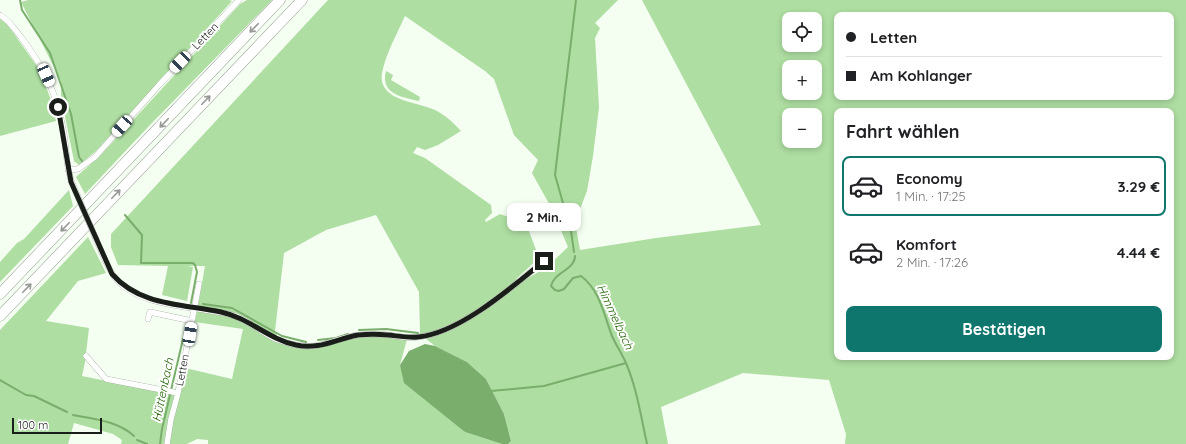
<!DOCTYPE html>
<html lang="de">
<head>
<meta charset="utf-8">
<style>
  body { margin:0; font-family:Quicksand,sans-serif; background:#f2f2f2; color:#202124; height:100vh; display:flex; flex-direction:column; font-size:15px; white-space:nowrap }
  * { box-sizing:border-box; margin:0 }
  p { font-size:13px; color:#757577 }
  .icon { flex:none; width:22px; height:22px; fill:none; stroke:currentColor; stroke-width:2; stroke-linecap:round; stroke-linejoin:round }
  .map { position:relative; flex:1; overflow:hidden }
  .side { position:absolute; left:834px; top:108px; width:340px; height:252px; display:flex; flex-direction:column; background:#fff; border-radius:8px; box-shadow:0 2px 6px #0003 }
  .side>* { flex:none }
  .banner { position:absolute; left:834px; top:12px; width:340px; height:88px; border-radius:8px; box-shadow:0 2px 6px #0003; display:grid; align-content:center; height:88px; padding:0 12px; background:#fff }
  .buttons { position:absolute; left:782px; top:12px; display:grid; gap:8px }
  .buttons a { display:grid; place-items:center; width:40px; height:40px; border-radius:8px; background:#fff; box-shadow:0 2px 6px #0003; font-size:20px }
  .scale { position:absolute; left:12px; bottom:10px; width:90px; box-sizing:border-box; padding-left:4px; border:2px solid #1a1e19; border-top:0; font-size:11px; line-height:14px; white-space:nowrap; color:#1a1e19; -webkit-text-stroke:3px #fff; paint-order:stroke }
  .end { position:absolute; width:18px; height:18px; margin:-9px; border:5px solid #1a1e19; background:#fff; box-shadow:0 0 0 2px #fff }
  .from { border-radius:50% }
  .bubble { position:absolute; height:28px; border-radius:8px; background:#fff; box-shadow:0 2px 6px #0003; font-size:13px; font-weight:800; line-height:28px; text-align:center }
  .car { position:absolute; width:12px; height:24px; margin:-12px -6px; border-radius:5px; box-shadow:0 0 3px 1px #0007; background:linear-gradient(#fff 24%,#345 0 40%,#fff 0 76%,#345 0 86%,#fff 0) }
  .banner b { display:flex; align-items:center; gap:14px; height:38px; font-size:15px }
  .banner b+b { border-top:1px solid #e0e0e0 }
  .banner i { width:10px; height:10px; background:#202124 }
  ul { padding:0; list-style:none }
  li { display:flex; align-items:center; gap:12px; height:60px; margin:0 8px 6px; padding:0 4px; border:2px solid transparent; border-radius:8px }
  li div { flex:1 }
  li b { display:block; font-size:15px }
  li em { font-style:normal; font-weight:800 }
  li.selected { border-color:#0f766e }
  li>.icon { width:36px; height:36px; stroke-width:1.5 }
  h2 { padding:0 12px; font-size:18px; line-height:48px }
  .action { display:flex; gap:8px; margin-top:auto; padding:8px 12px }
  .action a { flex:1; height:46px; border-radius:8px; background:#0f766e; color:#fff; font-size:16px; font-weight:800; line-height:46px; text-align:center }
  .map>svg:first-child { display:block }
</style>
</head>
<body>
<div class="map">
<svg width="1186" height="444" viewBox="0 0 1186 444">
  <rect width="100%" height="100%" fill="#f4fef1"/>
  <path fill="#aedea2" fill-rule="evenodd" d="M 28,0 L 229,0 L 232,1 L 96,151 L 79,165 L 74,161 L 61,97 L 61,81 L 21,2 Z
    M 247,0 L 272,0 L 149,126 L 85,194 L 76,177 L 100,156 L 240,4 Z
    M 328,0 L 618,0 L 595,23 L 600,28 L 595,38 L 599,107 L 593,156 L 587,191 L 575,222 L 580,250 L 656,238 L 761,225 L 642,0 L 1186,0 L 1186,444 L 845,444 L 846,434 L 829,380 L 743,373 L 661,407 L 668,444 L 208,444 L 208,440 L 197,439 L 187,444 L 121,444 L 122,440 L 113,434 L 74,423 L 68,444 L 0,444 L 0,330 L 88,237 L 106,273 L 78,281 L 46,321 L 89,328 L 85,362 L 82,376 L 174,395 L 181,367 L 232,379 L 243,329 L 195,322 L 205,266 L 187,266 L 193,267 L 187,301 L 162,295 L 168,266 L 118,265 L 111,247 L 111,234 ZM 837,15 L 1171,15 L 1171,97 L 837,97 ZM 405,16 L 485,71 L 494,79 L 514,135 L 538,160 L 532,173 L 552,209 L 568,247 L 547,267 L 518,284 L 516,279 L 539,258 L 527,226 L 520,221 L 500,214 L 486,222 L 485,220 L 492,213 L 491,205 L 425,158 L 413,153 L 417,147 L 425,150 L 438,145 L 461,131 C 453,122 445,115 435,110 C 418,102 377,101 382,73 C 386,53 397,34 405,16 ZM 789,19 L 815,19 L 815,45 L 789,45 ZM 789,67 L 815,67 L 815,93 L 789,93 ZM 837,111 L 1171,111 L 1171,357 L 837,357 ZM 789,115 L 815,115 L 815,141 L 789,141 ZM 376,215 L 419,292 L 420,334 L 435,346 L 467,362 L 486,379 L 504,414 L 511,441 L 508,444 L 502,444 L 465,432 L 400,365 L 407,339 L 379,336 L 356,337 L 334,344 L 313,347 L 280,343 L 275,331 L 284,253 L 326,230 Z
    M 0,19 L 7,24 L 39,69 L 51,100 L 56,121 L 0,136 Z
    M 386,71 L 393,75 L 391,80 L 420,97 L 419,101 C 402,97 380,94 386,71 Z
    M 69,190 L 73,206 L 0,282 L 0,262 L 17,243 L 24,239 Z"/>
  <path fill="#7aae6c" d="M 425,344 L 435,346 L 467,362 L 486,379 L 504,414 L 511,441 L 508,444 L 502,444 L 465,432 L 404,383 L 400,365 L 409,351 Z"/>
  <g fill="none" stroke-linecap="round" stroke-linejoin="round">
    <path stroke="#7aae6c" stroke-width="2" d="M 20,0 L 22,10 L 50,53 L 71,114 L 79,157 L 82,161
      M 125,215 L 142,235 L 141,263 L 193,263 L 195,265 L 197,272 L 191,303
      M 574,252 L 571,231 L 555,175 L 576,0
      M 575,256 C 575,270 554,272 551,286 L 555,290 L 559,291 L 564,289 L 573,278 L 581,276 C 600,290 604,315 612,336 C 616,345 622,354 626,363 C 637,389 641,417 647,444
      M 203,304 L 232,308 L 282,336 L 306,342
      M 359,330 L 386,329 L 418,333
      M 318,340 L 336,338 L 348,334
      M 0,380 L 26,395 L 34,396 L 67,412
      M 491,391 L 544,386 L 626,363
      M 73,415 C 94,419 118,421 134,436
      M 137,440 L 147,444
      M 160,444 L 162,429 L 183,339"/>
    <g stroke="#959e92" stroke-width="6">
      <path id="street" d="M 0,15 C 9,20 14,29 21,37 C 45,69 57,94 64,134 C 67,153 66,172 75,190
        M 68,170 L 78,169 L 95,157 L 159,85 L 239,0
        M 96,239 C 101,250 106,264 113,275 C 134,307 193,306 228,314 C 247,318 261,333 278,340 C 284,342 290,344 296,345 C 321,350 336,338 358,335 C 368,334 379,334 388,335 C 398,336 408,339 418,337 C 460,333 512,287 544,261
        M 148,319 L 150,312 L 192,321
        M 86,356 L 106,379 L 178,393
        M 167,444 L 171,419 L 178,393 L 199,284"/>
    </g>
    <g stroke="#959e92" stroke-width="11">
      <path id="highway" d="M 0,294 L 280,0
        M 0,316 L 302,0"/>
    </g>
    <use href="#street" stroke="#fff" stroke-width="5.5"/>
    <use href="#highway" stroke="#fff" stroke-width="10"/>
    <g stroke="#959e92" stroke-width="6" stroke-linecap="butt">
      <path id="street-bridge" d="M 75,190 L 96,239"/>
    </g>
    <use href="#street-bridge" stroke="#fff" stroke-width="5.5"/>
  </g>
  <defs><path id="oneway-shaft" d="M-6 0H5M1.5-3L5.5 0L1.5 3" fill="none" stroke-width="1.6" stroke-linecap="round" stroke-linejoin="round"/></defs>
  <g stroke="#989a98">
    <use href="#oneway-shaft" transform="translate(254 28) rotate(134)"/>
    <use href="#oneway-shaft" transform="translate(206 100) rotate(-46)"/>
    <use href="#oneway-shaft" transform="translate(164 123) rotate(134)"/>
    <use href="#oneway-shaft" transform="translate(116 194) rotate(-46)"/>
    <use href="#oneway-shaft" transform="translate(65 227) rotate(134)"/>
    <use href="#oneway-shaft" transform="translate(27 288) rotate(-46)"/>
  </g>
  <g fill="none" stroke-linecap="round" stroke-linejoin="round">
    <path stroke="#1a1e19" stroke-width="5" d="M 58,107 L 71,182 L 112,274 C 140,306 183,304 221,312 C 249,318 268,339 296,345 C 319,350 336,339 358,335 C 368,334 378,334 388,335 C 398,336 408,338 418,337 C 460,333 512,287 544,261"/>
  </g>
  <g text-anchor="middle" stroke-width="4" stroke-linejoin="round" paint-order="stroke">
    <g font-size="11" fill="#1a1e19" stroke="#fff">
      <text transform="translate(205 36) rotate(-46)" y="4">Letten</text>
      <text transform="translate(182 370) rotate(-79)" y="4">Letten</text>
    </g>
    <g font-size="12" font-style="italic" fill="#216403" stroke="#fff">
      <text transform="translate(615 317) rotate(65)" y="4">Himmelbach</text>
      <text transform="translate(163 390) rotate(-78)" y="4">Hüttenbach</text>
    </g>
  </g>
</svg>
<div class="buttons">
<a><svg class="icon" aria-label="locate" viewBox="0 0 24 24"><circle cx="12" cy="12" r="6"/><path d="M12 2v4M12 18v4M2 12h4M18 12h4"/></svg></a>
<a>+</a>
<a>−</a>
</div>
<div class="scale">100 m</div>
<i class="end from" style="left:58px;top:107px"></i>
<i class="end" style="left:544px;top:261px"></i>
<div class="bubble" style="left:507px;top:203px;width:74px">2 Min.</div>
<i class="car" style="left:180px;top:62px;rotate:224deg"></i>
<i class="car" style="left:46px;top:75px;rotate:156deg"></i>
<i class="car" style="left:122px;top:126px;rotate:222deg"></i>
<i class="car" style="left:190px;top:334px;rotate:9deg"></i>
<div class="banner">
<b><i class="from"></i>Letten</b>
<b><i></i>Am Kohlanger</b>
</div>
<section class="side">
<h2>Fahrt wählen</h2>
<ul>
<li class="selected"><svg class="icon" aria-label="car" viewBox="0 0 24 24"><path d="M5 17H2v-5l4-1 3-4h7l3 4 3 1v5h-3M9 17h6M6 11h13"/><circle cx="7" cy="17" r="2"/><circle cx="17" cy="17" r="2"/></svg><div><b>Economy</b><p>1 Min. · 17:25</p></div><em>3.29 €</em></li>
<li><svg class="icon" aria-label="car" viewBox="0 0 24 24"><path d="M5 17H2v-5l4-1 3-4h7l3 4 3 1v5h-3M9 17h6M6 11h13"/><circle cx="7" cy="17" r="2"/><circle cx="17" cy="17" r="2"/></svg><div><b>Komfort</b><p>2 Min. · 17:26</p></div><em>4.44 €</em></li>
</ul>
<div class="action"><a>Bestätigen</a></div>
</section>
</div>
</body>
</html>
